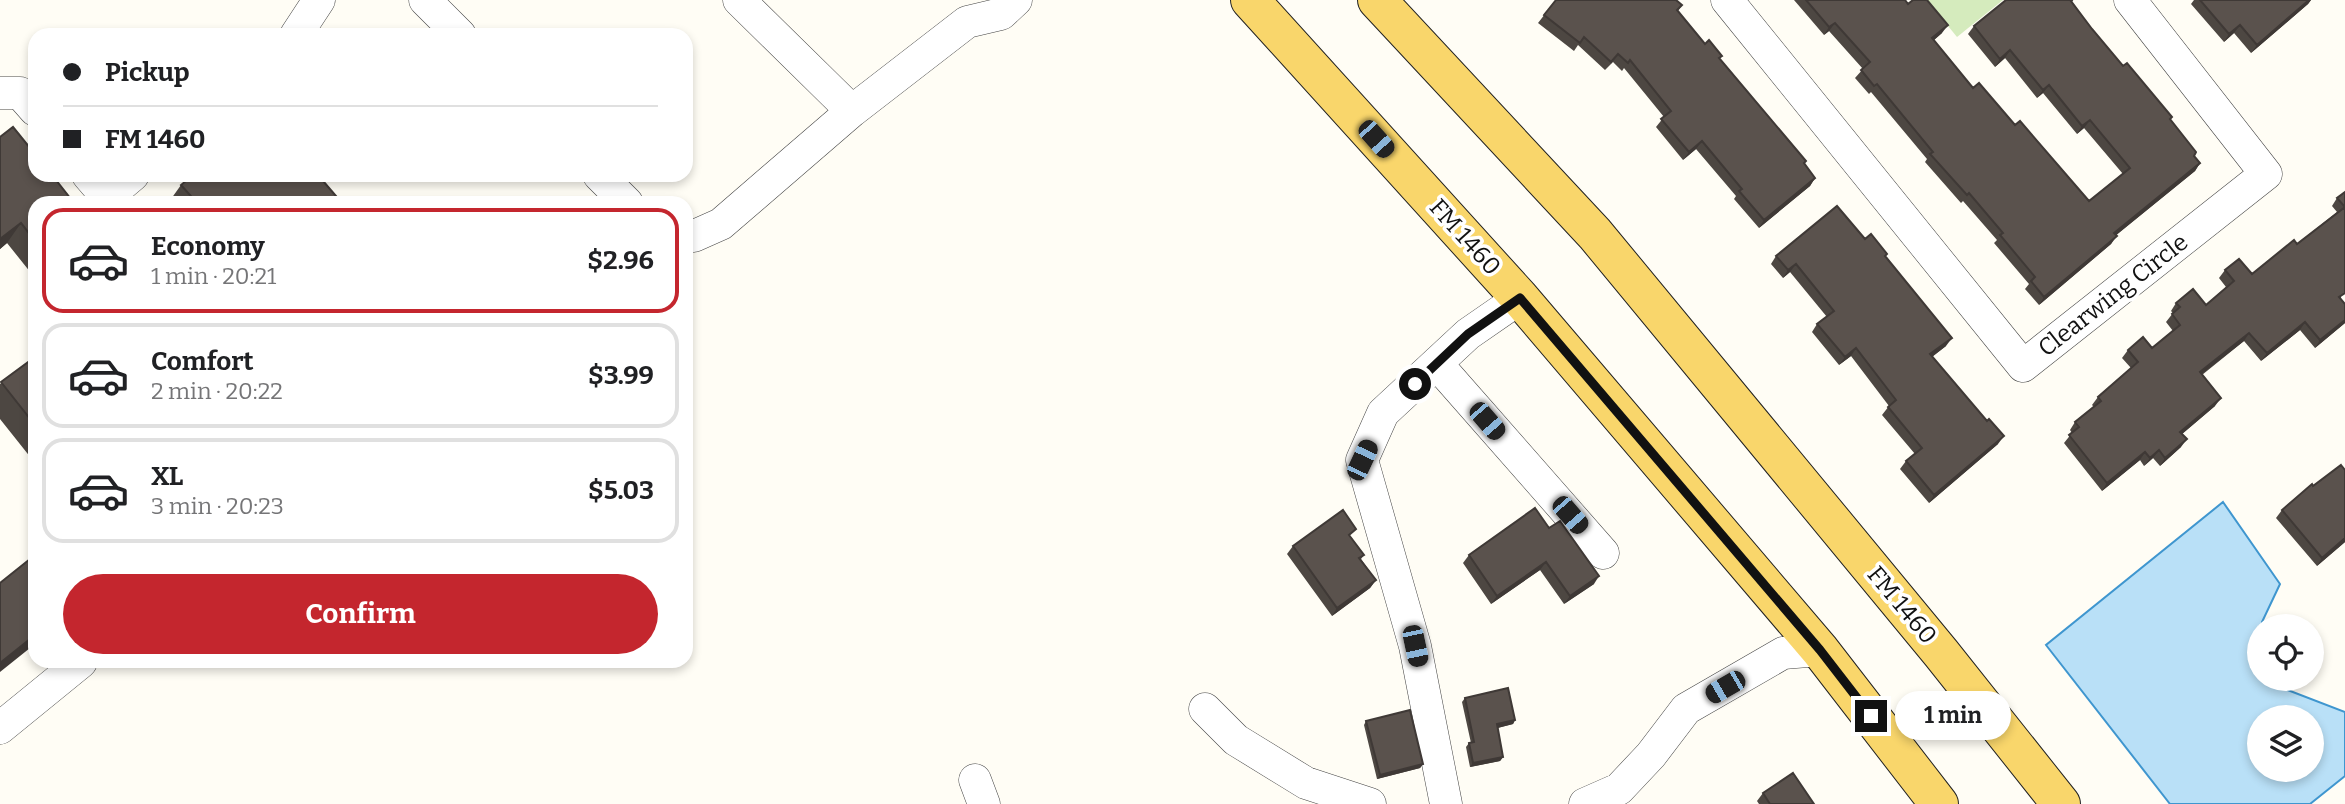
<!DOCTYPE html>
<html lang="en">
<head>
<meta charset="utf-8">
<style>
  body { margin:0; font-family:Bitter,serif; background:#f2f2f2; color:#202124; height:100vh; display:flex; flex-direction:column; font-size:26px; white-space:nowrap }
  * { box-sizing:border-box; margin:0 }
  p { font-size:23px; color:#757577 }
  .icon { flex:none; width:38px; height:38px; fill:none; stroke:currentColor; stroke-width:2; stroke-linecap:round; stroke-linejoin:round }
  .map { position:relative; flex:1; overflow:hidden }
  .sheet { position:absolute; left:28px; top:196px; width:665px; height:472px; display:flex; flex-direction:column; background:#fff; border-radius:21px; box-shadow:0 4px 10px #0003 }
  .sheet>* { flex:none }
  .banner { position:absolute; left:28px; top:28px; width:665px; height:154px; border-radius:21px; box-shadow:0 4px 10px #0003; display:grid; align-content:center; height:154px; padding:0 35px; background:#fff }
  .fabs { position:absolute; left:2247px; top:614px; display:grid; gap:14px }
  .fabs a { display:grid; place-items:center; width:77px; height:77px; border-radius:50%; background:#fff; box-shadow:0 4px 10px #0003; font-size:35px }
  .end { position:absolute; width:32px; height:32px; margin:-16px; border:9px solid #111; background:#fff; box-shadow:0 0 0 4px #fff }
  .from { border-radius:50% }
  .bubble { position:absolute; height:49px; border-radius:24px; background:#fff; box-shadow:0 4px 10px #0003; font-size:23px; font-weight:700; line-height:49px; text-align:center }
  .car { position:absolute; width:21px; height:42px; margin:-21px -10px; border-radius:9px; box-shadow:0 0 5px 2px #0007; background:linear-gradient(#222 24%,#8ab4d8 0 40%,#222 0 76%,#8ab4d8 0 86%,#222 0) }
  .banner b { display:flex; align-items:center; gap:24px; height:66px; font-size:26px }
  .banner b+b { border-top:2px solid #e0e0e0 }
  .banner i { width:18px; height:18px; background:#202124 }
  ul { padding:12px 0 0; list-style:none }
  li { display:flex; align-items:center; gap:21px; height:105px; margin:0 14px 10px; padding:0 21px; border:4px solid #e0e0e0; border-radius:21px }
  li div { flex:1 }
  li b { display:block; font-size:26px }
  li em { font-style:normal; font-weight:700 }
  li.current { border-color:#c4262e }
  li>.icon { width:63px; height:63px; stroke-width:1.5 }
  .button { display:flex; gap:14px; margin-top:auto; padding:14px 35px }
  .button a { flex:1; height:80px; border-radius:42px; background:#c4262e; color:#fff; font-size:28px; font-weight:700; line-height:80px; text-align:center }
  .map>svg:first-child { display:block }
</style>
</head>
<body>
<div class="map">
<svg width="2345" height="804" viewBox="0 0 2345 804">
  <rect width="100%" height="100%" fill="#fffdf5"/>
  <path fill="#d5ebbd" d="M 1927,0 L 2003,0 L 1957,37 Z"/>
  <path fill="#b9e0f7" stroke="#3f96cf" stroke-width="2" fill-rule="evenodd" d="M 2223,502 L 2280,584 L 2262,622 L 2262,626 L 2259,626 L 2259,679 L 2275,679 L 2280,687 L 2345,712 L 2345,776 L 2310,804 L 2170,804 L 2046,645 ZM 2259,718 L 2312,718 L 2312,770 L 2259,770 Z"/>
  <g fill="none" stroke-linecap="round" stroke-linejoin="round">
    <g stroke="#444" stroke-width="33">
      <path id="minor" d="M 425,0 L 460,35
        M 739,0 L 852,111
        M 1727,0 L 2023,366 L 2266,174 L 2130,0
        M 296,35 L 319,0
        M 0,93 L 20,93 L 35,110
        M 88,175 L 112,203
        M 599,175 L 627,203
        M 107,197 L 133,175
        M 686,234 L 694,236 L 721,224 L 852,111 L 967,22 L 1001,14 L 1016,0
        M 1437,364 L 1603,553
        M 1205,709 L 1236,740 L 1306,783 L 1370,804
        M 0,728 L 81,662
        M 975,780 L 984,804
        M 1446,804 L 1415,646 L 1362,460 L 1383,413 L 1468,334 L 1520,298
        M 1585,804 L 1619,789 L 1651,755 L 1686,709 L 1783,653 L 1820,650"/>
    </g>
    <g stroke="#222" stroke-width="40">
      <path id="major" d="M 1250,0 L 1520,298 L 1820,650 L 1939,804
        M 1377,0 L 1595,234 L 1941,653 L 2061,804"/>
    </g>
    <use href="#minor" stroke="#fff" stroke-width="32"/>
    <use href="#major" stroke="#f9d66b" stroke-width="38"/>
  </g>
  <path fill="#4d4742" d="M 1556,0 L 1682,5 L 1678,11 L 1705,44 L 1722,56 L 1719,59 L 1815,178 L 1810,186 L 1759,228 L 1734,199 L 1736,196 L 1696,149 L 1683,160 L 1656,127 L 1664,117 L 1624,68 L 1622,71 L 1613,62 L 1605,70 L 1578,45 L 1574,51 L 1538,23 Z
    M 1794,0 L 1905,0 L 1942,33 L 1934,40 L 1973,88 L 2015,125 L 2089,201 L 2123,174 L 2084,128 L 2077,134 L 2043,93 L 2037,98 L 2005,58 L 1995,67 L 1968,34 L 1974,26 L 2006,0 L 2073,0 L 2072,2 L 2092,29 L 2123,66 L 2172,117 L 2170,120 L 2194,156 L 2200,163 L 2195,171 L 2116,235 L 2111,244 L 2039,305 L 2025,289 L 2029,284 L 1994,243 L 1997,240 L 1963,201 L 1961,203 L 1925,162 L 1927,159 L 1871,92 L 1869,94 L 1855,78 L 1863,69 L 1829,31 L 1824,35 Z
    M 2194,0 L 2311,0 L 2308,4 L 2251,53 L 2234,33 L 2224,42 L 2191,4 Z
    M 0,137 L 35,203 L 35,278 L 7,243 L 0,249 Z
    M 181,185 L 342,203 L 174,203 L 171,199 Z
    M 2345,192 L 2341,299 L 2345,323 L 2315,348 L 2300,330 L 2261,361 L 2244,341 L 2202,375 L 2215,406 L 2182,434 L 2181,447 L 2160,466 L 2153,458 L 2144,466 L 2140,460 L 2102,491 L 2064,443 L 2072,433 L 2070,430 L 2075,422 L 2094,407 L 2092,405 L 2098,397 L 2131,368 L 2122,358 L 2128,350 L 2152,348 L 2173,331 L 2166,322 L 2173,313 L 2171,311 L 2176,303 L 2206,305 L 2226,287 L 2219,278 L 2225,270 L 2252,274 L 2297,244 L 2337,212 L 2332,206 L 2337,198 Z
    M 1865,239 L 1885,257 L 1946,346 L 1932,357 L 1998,444 L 1929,503 L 1900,469 L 1906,461 L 1915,454 L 1882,415 L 1889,406 L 1851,356 L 1839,365 L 1812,332 L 1817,324 L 1827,317 L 1790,272 L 1783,278 L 1771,264 L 1776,256 Z
    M 35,357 L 35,463 L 0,419 L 0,384 Z
    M 2345,470 L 2345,542 L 2317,566 L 2276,518 L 2282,510 L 2313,486 Z
    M 1549,528 L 1594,584 L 1564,604 L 1540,570 L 1491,604 L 1463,563 L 1469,555 Z
    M 1351,537 L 1364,555 L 1361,559 L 1376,580 L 1370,588 L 1332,616 L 1287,554 L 1293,546 Z
    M 1465,698 L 1515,720 L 1513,724 L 1497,728 L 1503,757 L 1500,761 L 1470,767 L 1466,747 L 1469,743 L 1471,743 L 1462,702 Z
    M 1366,721 L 1423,764 L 1420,768 L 1377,779 L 1364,725 Z
    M 1763,793 L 1814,804 L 1759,804 L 1757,801 Z"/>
  <path fill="#3f3936" d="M 2309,0 L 2311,0 L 2308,4 L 2251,53 L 2257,45 Z
    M 1835,23 L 1829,31 L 1824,35 L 1829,27 Z
    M 1948,25 L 1942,33 L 1927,46 L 1932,38 Z
    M 2240,25 L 2234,33 L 2224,42 L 2229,34 Z
    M 2010,50 L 2005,58 L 1995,67 L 2000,59 Z
    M 2049,85 L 2043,93 L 2037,98 L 2043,90 Z
    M 2090,120 L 2084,128 L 2077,134 L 2082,126 Z
    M 1702,141 L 1696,149 L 1683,160 L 1689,152 Z
    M 2200,163 L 2195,171 L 2109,241 L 2114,233 Z
    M 1815,178 L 1810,186 L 1759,228 L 1764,220 Z
    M 21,223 L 7,243 L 0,249 L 0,239 Z
    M 2117,236 L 2111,244 L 2039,305 L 2044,297 Z
    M 1796,264 L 1790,272 L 1783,278 L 1788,270 Z
    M 2345,320 L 2345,323 L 2315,348 L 2320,340 Z
    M 2305,322 L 2300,330 L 2261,361 L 2267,353 Z
    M 2249,333 L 2244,341 L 2194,380 L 2200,372 Z
    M 1952,338 L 1946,346 L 1925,362 L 1930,354 Z
    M 1856,348 L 1851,356 L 1839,365 L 1845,357 Z
    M 2221,398 L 2215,406 L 2175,440 L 2180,432 Z
    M 2004,436 L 1998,444 L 1929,503 L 1934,495 Z
    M 2187,439 L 2181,447 L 2160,466 L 2165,458 Z
    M 2159,450 L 2153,458 L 2144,466 L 2150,458 Z
    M 2145,452 L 2140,460 L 2102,491 L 2107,483 Z
    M 2345,538 L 2345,542 L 2317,566 L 2322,558 Z
    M 1546,562 L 1540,570 L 1491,604 L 1497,596 Z
    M 1599,576 L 1594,584 L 1564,604 L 1570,596 Z
    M 1376,580 L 1370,588 L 1332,616 L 1337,608 Z
    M 35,635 L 35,644 L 0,672 L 0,663 Z
    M 1515,720 L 1513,724 L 1494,729 L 1497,724 Z
    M 1503,757 L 1500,761 L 1470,767 L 1473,763 Z
    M 1423,764 L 1420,768 L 1377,779 L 1380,775 Z"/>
  <path fill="#5a524d" stroke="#3f3936" stroke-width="2" d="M 1556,0 L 1676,0 L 1682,5 L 1677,10 L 1705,44 L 1709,40 L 1722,56 L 1719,58 L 1806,161 L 1804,163 L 1815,178 L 1764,220 L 1739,191 L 1742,189 L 1702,141 L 1689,152 L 1661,119 L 1671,111 L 1630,60 L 1628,63 L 1618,54 L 1611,62 L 1584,37 L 1580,43 L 1544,15 Z
    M 1806,0 L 1905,0 L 1908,4 L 1913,0 L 1927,0 L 1948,25 L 1932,38 L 1973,88 L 1979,83 L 2015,125 L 2020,121 L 2089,201 L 2130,168 L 2090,120 L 2082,126 L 2049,85 L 2043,90 L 2010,50 L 2000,59 L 1974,26 L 2006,0 L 2072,0 L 2071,1 L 2092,29 L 2123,66 L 2127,63 L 2172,117 L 2170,119 L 2196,152 L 2194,156 L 2200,163 L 2114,233 L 2117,236 L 2044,297 L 2031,281 L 2035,277 L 2000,235 L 2003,233 L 1969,193 L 1967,195 L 1930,154 L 1933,152 L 1877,84 L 1874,86 L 1861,70 L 1870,62 L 1835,23 L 1829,27 Z
    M 2200,0 L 2309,0 L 2257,45 L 2240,25 L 2229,34 Z
    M 13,127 L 35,154 L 35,175 L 52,175 L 74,203 L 35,203 L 35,241 L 21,223 L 0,239 L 0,137 Z
    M 193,175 L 318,175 L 342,203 L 197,203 L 181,185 Z
    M 2345,192 L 2345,293 L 2339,297 L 2345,304 L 2345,320 L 2320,340 L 2305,322 L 2267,353 L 2249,333 L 2200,372 L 2221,398 L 2180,432 L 2187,439 L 2165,458 L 2159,450 L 2150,458 L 2145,452 L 2107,483 L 2069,435 L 2079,427 L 2075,422 L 2101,401 L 2098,397 L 2138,362 L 2128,350 L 2143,337 L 2152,348 L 2180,325 L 2172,314 L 2180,307 L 2176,303 L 2193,289 L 2206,305 L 2234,281 L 2225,270 L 2239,259 L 2252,274 L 2294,240 L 2297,244 L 2345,207 L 2337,198 Z
    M 1837,206 L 1865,239 L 1871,234 L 1887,254 L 1885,256 L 1952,338 L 1930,354 L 1987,421 L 1989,419 L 2004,436 L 1934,495 L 1906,461 L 1922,448 L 1888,407 L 1896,400 L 1856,348 L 1845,357 L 1817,324 L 1834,311 L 1796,264 L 1788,270 L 1776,256 Z
    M 35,357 L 35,425 L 1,382 Z
    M 2341,465 L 2345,470 L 2345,538 L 2322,558 L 2282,510 L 2312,484 L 2313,486 Z
    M 1535,508 L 1549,528 L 1560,521 L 1599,576 L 1570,596 L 1546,562 L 1497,596 L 1469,555 Z
    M 1343,510 L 1356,529 L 1349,535 L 1364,555 L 1359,558 L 1376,580 L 1337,608 L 1293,546 Z
    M 35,555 L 35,635 L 0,663 L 0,583 Z
    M 1508,688 L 1515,720 L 1497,724 L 1503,757 L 1473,763 L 1469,743 L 1474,742 L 1465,698 Z
    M 1410,710 L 1423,764 L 1380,775 L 1366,721 Z
    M 1793,773 L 1814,804 L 1770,804 L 1763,793 Z"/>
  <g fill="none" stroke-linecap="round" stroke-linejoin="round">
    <path stroke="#111" stroke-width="9" d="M 1415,384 L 1468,334 L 1520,298 L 1820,650 L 1871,716"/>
  </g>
  <g text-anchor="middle" stroke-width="7" stroke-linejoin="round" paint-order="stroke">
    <g font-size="24" fill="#111" stroke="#fff">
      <text transform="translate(1465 237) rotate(48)" y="8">FM 1460</text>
      <text transform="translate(2113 295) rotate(-38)" y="8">Clearwing Circle</text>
      <text transform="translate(1902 605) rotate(50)" y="8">FM 1460</text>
    </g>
  </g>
</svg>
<div class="fabs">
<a><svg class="icon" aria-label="locate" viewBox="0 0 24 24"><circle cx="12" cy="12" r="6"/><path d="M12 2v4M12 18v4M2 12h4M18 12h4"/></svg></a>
<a><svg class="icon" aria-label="layers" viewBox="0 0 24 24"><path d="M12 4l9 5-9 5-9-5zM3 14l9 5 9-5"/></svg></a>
</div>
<i class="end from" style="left:1415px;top:384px"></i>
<i class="end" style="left:1871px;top:716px"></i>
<div class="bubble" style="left:1895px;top:691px;width:116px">1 min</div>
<i class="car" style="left:1376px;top:139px;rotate:138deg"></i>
<i class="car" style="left:1487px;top:421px;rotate:139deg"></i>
<i class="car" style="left:1362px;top:460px;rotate:25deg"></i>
<i class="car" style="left:1570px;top:515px;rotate:139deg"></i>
<i class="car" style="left:1415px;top:646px;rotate:168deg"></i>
<i class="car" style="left:1725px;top:687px;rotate:240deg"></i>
<div class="banner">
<b><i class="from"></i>Pickup</b>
<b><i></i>FM 1460</b>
</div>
<section class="sheet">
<ul>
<li class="current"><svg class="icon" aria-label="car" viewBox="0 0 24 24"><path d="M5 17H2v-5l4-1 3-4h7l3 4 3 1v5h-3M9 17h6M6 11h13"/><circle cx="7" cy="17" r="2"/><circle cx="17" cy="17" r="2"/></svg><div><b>Economy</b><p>1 min · 20:21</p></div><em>$2.96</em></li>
<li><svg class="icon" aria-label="car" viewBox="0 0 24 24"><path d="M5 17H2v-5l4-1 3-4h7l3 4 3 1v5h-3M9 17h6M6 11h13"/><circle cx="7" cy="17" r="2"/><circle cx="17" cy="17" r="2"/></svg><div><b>Comfort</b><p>2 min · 20:22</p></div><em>$3.99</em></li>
<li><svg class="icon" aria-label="car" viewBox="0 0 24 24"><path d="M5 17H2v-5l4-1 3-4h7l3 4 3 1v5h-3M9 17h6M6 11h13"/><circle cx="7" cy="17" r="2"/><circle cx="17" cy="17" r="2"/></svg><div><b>XL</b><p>3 min · 20:23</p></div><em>$5.03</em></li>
</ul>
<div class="button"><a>Confirm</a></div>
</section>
</div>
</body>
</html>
